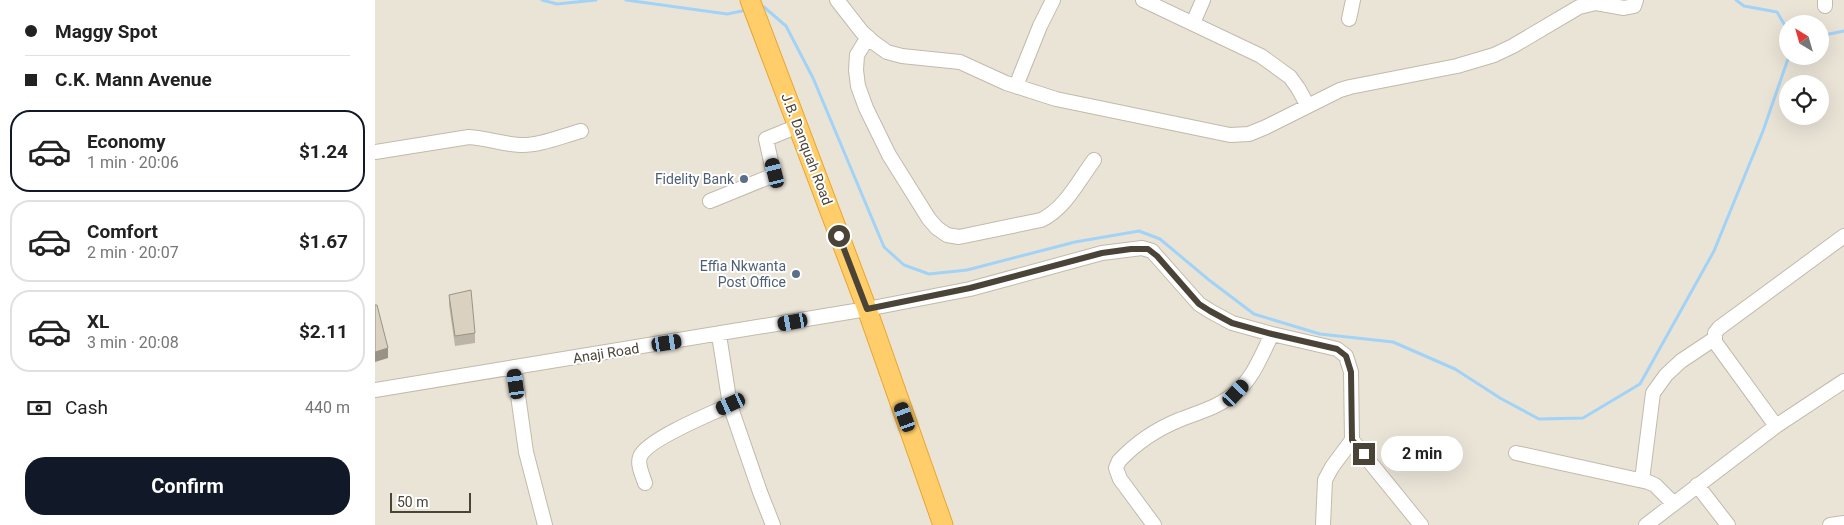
<!DOCTYPE html>
<html lang="en">
<head>
<meta charset="utf-8">
<style>
  body { margin:0; font-family:Roboto,sans-serif; background:#f6f6f6; color:#222; height:100vh; display:flex; flex-direction:column; font-size:19px; white-space:nowrap }
  * { box-sizing:border-box; margin:0 }
  p { font-size:16px; color:#767676 }
  .icon { flex:none; width:28px; height:28px; fill:none; stroke:currentColor; stroke-width:2; stroke-linecap:round; stroke-linejoin:round }
  .map { position:relative; flex:1; overflow:hidden }
  .drawer { display:flex; flex-direction:column; background:#fff; width:375px }
  .drawer>* { flex:none }
  .hud { display:grid; align-content:center; height:110px; padding:0 25px; background:#fff }
  .needle { width:32px; rotate:323deg }
  .tools { position:absolute; left:1404px; top:15px; display:grid; gap:10px }
  .tools a { display:grid; place-items:center; width:50px; height:50px; border-radius:50%; background:#fff; box-shadow:0 5px 20px #0002; font-size:25px }
  .scale { position:absolute; left:15px; bottom:12px; width:81px; box-sizing:border-box; padding-left:5px; border:2px solid #4a4337; border-top:0; font-size:14px; line-height:18px; white-space:nowrap; color:#4a4337; -webkit-text-stroke:4px #fff; paint-order:stroke }
  .end { position:absolute; width:22px; height:22px; margin:-11px; border:6px solid #4a4337; background:#fff; box-shadow:0 0 0 2px #fff }
  .from { border-radius:50% }
  .bubble { position:absolute; height:35px; border-radius:18px; background:#fff; box-shadow:0 5px 20px #0002; font-size:16px; font-weight:700; line-height:35px; text-align:center }
  .car { position:absolute; width:15px; height:30px; margin:-15px -8px; border-radius:6px; box-shadow:0 0 4px 1px #0007; background:linear-gradient(#222 24%,#8ab4d8 0 40%,#222 0 76%,#8ab4d8 0 86%,#222 0) }
  .hud b { display:flex; align-items:center; gap:18px; height:48px; font-size:19px }
  .hud b+b { border-top:1px solid #e0e0e0 }
  .hud i { width:12px; height:12px; background:#222 }
  ul { padding:0; list-style:none }
  li { display:flex; align-items:center; gap:15px; height:82px; margin:0 10px 8px; padding:0 15px; border:2px solid #e0e0e0; border-radius:20px }
  li div { flex:1 }
  li b { display:block; font-size:19px }
  li em { font-style:normal; font-weight:700 }
  li.active { border-color:#111827 }
  li>.icon { width:45px; height:45px; stroke-width:1.5 }
  .pay { display:flex; align-items:center; gap:12px; height:55px; padding:0 25px; font-size:19px }
  .pay p { margin-inline-start:auto }
  .primary-button { display:flex; gap:10px; margin-top:auto; padding:10px 25px }
  .primary-button a { flex:1; height:58px; border-radius:20px; background:#111827; color:#fff; font-size:20px; font-weight:700; line-height:58px; text-align:center }
  main { display:flex; flex:1; min-height:0 }
  .map>svg:first-child { display:block }
</style>
</head>
<body>
<main>
<section class="drawer">
<div class="hud">
<b><i class="from"></i>Maggy Spot</b>
<b><i></i>C.K. Mann Avenue</b>
</div>
<ul>
<li class="active"><svg class="icon" aria-label="car" viewBox="0 0 24 24"><path d="M5 17H2v-5l4-1 3-4h7l3 4 3 1v5h-3M9 17h6M6 11h13"/><circle cx="7" cy="17" r="2"/><circle cx="17" cy="17" r="2"/></svg><div><b>Economy</b><p>1 min · 20:06</p></div><em>$1.24</em></li>
<li><svg class="icon" aria-label="car" viewBox="0 0 24 24"><path d="M5 17H2v-5l4-1 3-4h7l3 4 3 1v5h-3M9 17h6M6 11h13"/><circle cx="7" cy="17" r="2"/><circle cx="17" cy="17" r="2"/></svg><div><b>Comfort</b><p>2 min · 20:07</p></div><em>$1.67</em></li>
<li><svg class="icon" aria-label="car" viewBox="0 0 24 24"><path d="M5 17H2v-5l4-1 3-4h7l3 4 3 1v5h-3M9 17h6M6 11h13"/><circle cx="7" cy="17" r="2"/><circle cx="17" cy="17" r="2"/></svg><div><b>XL</b><p>3 min · 20:08</p></div><em>$2.11</em></li>
</ul>
<div class="pay"><svg class="icon" aria-label="cash" viewBox="0 0 24 24"><path d="M3 7h18v10H3z"/><circle cx="12" cy="12" r="2"/></svg>Cash<p>440 m</p></div>
<div class="primary-button"><a>Confirm</a></div>
</section>
<div class="map">
<svg width="1469" height="525" viewBox="0 0 1469 525">
  <rect width="100%" height="100%" fill="#f6f2e9"/>
  <path fill="#eae4d7" fill-rule="evenodd" d="M 0,0 L 1469,0 L 1469,525 L 0,525 ZM 1412,24 L 1445,24 L 1445,56 L 1412,56 ZM 1412,84 L 1445,84 L 1445,116 L 1412,116 Z"/>
  <g fill="none" stroke-linecap="round" stroke-linejoin="round">
    <path stroke="#a2d3f6" stroke-width="3" d="M 167,0 L 182,4 L 221,0
      M 251,0 L 352,14 L 372,10
      M 1361,0 L 1369,6 L 1402,12 L 1412,29
      M 385,7 L 389,7 L 411,26 L 438,78 L 509,247 L 529,265 L 554,274 L 592,270 L 700,242 L 764,231 L 785,239 L 834,280 L 879,314 L 945,334 L 1018,342 L 1080,369 L 1125,398 L 1164,419 L 1208,418 L 1265,384 L 1339,251 L 1388,131 L 1414,56
      M 1445,36 L 1469,31"/>
    <g stroke="#c2baab" stroke-width="16">
      <path id="minor" d="M 462,0 L 487,32 L 498,42 L 512,52 L 527,56 L 585,62 L 631,83 L 681,99 L 855,135 L 874,134 L 891,127 L 965,90 L 975,87 L 1082,66 L 1119,55 L 1138,46 L 1204,7 L 1221,3 L 1249,8 L 1259,6 L 1261,0
        M 768,0 L 886,56 L 915,77 L 923,88 L 933,106
        M 1450,6 L 1450,0
        M 974,19 L 978,0
        M 818,23 L 828,0
        M 493,37 L 482,55 L 481,70 L 483,86 L 491,108 L 514,155 L 554,219 L 562,228 L 572,235 L 584,237 L 666,220 C 690,209 704,180 719,160
        M 641,86 L 665,26 L 678,0
        M 0,152 L 94,137 C 111,138 127,144 145,145 C 164,146 187,136 206,131
        M 335,201 L 399,175 L 391,139 L 423,126
        M 344,335 L 355,405 L 385,492 L 398,525
        M 139,367 L 151,452 L 170,525
        M 0,390 L 492,309 L 595,289 L 727,253 L 767,248 L 777,251 L 824,304 L 835,311 L 857,323 L 897,334 L 962,349 L 971,356 L 976,372 L 977,440 L 1046,525
        M 1401,426 L 1340,342 L 1340,333 L 1344,328 L 1469,236
        M 1141,453 L 1273,482 L 1280,485 L 1298,503
        M 1267,480 L 1278,393 L 1291,375 L 1306,361 L 1339,339
        M 270,483 C 268,476 262,465 265,457 C 271,440 337,413 355,405
        M 1322,485 L 1353,525
        M 779,525 L 745,479 L 741,468 L 744,461 C 760,444 782,429 804,420 C 824,412 844,407 860,393 C 878,379 887,354 897,334
        M 948,525 L 950,480 L 957,467 L 977,440
        M 1271,525 L 1401,426 L 1469,381
        M 1455,525 L 1469,523"/>
    </g>
    <g stroke="#e9a52f" stroke-width="21">
      <path id="highway" d="M 375,0 L 492,309 L 568,525"/>
    </g>
    <use href="#minor" stroke="#fff" stroke-width="14"/>
    <use href="#highway" stroke="#ffce6b" stroke-width="19"/>
  </g>
  <path fill="#bcb4a5" d="M 74,295 L 100,333 L 100,343 L 80,346 L 74,305 Z"/>
  <path fill="#999286" d="M 13,348 L 13,358 L 0,362 L 0,352 Z"/>
  <path fill="#dbd1c0" stroke="#999286" d="M 96,290 L 100,333 L 80,336 L 74,295 Z
    M 0,305 L 2,305 L 13,348 L 0,352 Z"/>
  <g fill="none" stroke-linecap="round" stroke-linejoin="round">
    <path stroke="#4a4337" stroke-width="6" d="M 464,236 L 492,309 L 595,288 L 727,253 L 756,249 L 773,249 L 782,256 L 824,304 L 835,311 L 857,323 L 897,334 L 962,349 L 971,356 L 976,372 L 977,440 L 989,454"/>
  </g>
  <g fill="#5c6f8a" stroke="#fff" stroke-width="2">
    <circle cx="369" cy="179" r="5"/>
    <circle cx="421" cy="274" r="5"/>
  </g>
  <g text-anchor="middle" stroke-width="4" stroke-linejoin="round" paint-order="stroke">
    <g font-size="14" fill="#4a4337" stroke="#fff">
      <text transform="translate(432 149) rotate(69)" y="5">J.B. Danquah Road</text>
      <text transform="translate(231 353) rotate(-9)" y="5">Anaji Road</text>
    </g>
    <g font-size="14" fill="#4e5e75" stroke="#fff" text-anchor="end">
      <text x="359" y="184">Fidelity Bank</text>
      <text x="411" y="271">Effia Nkwanta<tspan x="411" dy="16">Post Office</tspan></text>
    </g>
  </g>
</svg>
<div class="tools">
<a><svg class="needle" viewBox="-14 -14 28 28"><path d="M0-13l5 13h-10z" fill="#e53935"/><path d="M0 13l5-13h-10z" fill="#767676"/></svg></a>
<a><svg class="icon" aria-label="locate" viewBox="0 0 24 24"><circle cx="12" cy="12" r="6"/><path d="M12 2v4M12 18v4M2 12h4M18 12h4"/></svg></a>
</div>
<div class="scale">50 m</div>
<i class="end from" style="left:464px;top:236px"></i>
<i class="end" style="left:989px;top:454px"></i>
<div class="bubble" style="left:1006px;top:436px;width:82px">2 min</div>
<i class="car" style="left:400px;top:173px;rotate:346deg"></i>
<i class="car" style="left:418px;top:322px;rotate:260deg"></i>
<i class="car" style="left:292px;top:343px;rotate:81deg"></i>
<i class="car" style="left:141px;top:384px;rotate:352deg"></i>
<i class="car" style="left:861px;top:393px;rotate:43deg"></i>
<i class="car" style="left:356px;top:404px;rotate:245deg"></i>
<i class="car" style="left:530px;top:417px;rotate:340deg"></i>
</div>
</main>
</body>
</html>
